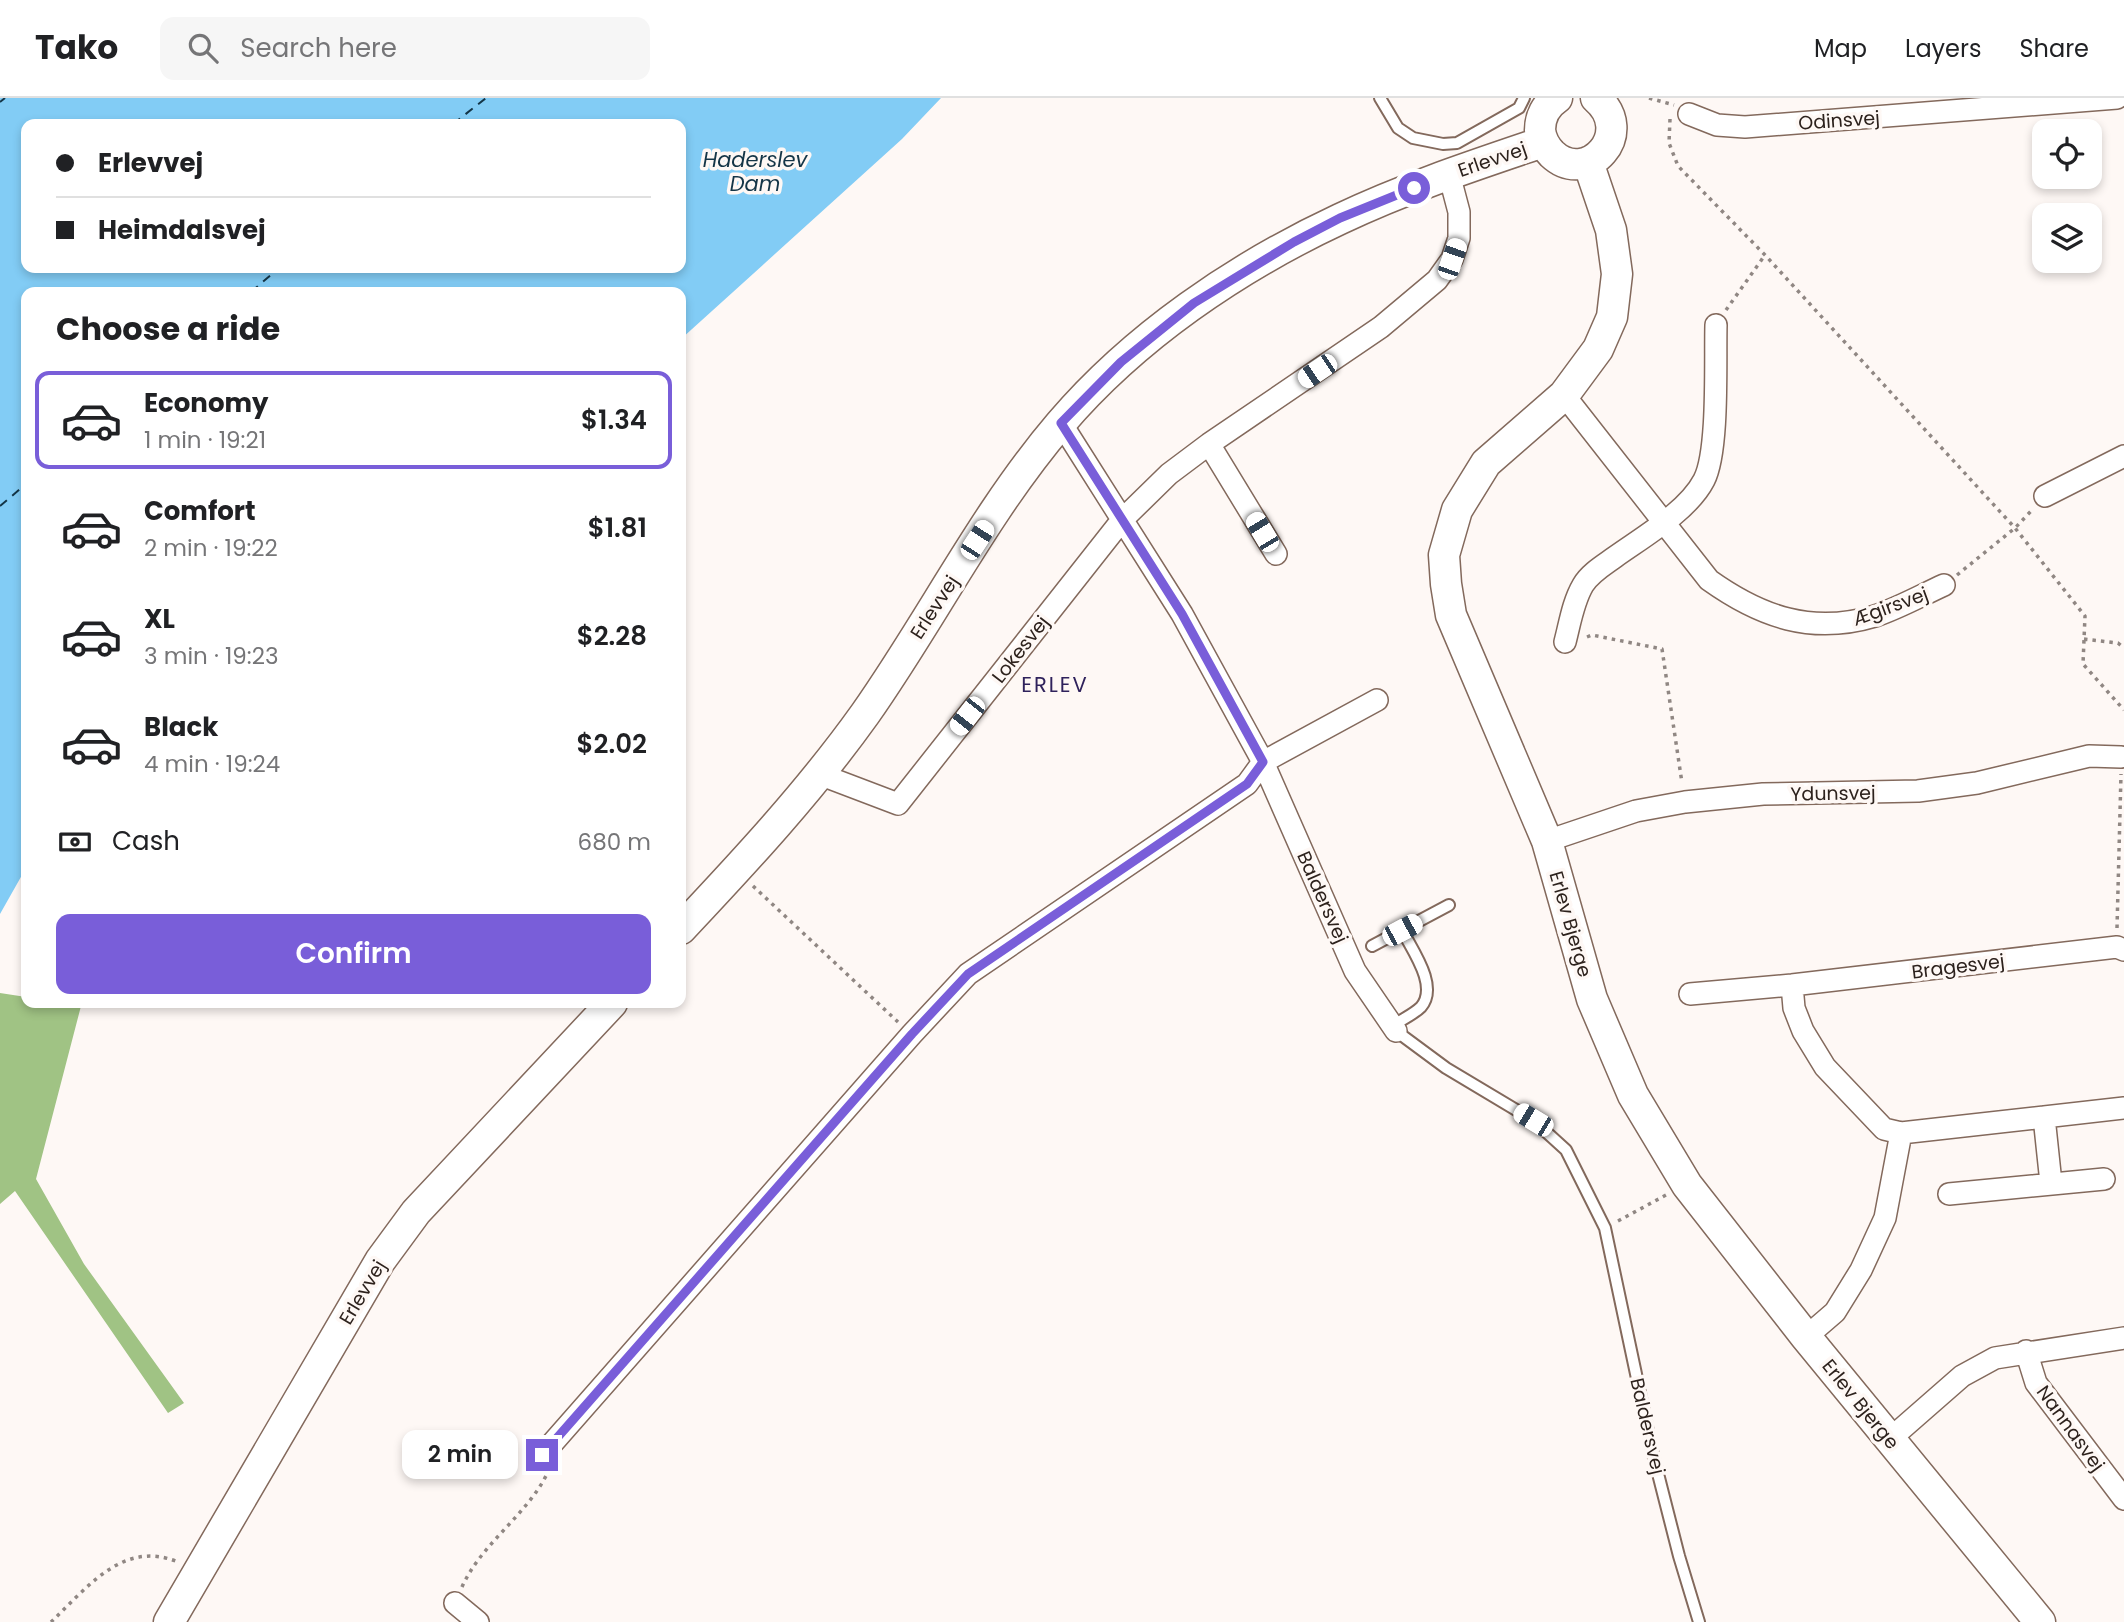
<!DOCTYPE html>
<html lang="en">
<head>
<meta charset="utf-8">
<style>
  body { margin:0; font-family:Poppins,sans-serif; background:#f6f6f6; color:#202124; height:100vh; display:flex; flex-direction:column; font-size:26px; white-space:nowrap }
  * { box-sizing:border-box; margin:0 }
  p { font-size:23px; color:#757577 }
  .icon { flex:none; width:38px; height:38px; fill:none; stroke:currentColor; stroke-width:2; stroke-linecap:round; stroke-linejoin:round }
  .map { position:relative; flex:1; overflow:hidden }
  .sheet { position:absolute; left:21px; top:189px; width:665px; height:721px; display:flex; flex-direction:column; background:#fff; border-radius:14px; box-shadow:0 4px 10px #0003 }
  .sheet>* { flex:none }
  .banner { position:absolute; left:21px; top:21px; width:665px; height:154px; border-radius:14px; box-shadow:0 4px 10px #0003; display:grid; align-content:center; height:154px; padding:0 35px; background:#fff }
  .tools { position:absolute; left:2032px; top:21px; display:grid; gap:14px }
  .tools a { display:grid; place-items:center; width:70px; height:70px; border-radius:14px; background:#fff; box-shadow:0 4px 10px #0003; font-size:35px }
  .end { position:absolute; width:32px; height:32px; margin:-16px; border:9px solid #795ed9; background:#fff; box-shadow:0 0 0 4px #fff }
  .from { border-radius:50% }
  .bubble { position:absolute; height:49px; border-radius:14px; background:#fff; box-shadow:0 4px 10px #0003; font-size:23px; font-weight:600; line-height:49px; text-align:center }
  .car { position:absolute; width:21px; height:42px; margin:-21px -10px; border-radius:9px; box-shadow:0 0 5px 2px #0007; background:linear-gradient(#fff 24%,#345 0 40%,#fff 0 76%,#345 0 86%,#fff 0) }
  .banner b { display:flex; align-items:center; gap:24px; height:66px; font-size:26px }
  .banner b+b { border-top:2px solid #e0e0e0 }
  .banner i { width:18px; height:18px; background:#202124 }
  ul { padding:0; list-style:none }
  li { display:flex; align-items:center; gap:21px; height:98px; margin:0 14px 10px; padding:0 21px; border:4px solid transparent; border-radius:14px }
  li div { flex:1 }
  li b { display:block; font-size:26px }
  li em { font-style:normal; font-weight:600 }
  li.on { border-color:#795ed9 }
  li>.icon { width:63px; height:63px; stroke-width:1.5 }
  h2 { padding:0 35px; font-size:32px; line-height:84px }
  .pay { display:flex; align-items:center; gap:18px; height:77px; padding:0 35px; font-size:26px }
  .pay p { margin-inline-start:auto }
  .button { display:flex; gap:14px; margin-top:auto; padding:14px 35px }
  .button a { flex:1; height:80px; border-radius:14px; background:#795ed9; color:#fff; font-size:28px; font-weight:600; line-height:80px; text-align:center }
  header { display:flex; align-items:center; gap:42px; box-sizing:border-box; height:98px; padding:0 35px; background:#fff; border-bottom:2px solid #e0e0e0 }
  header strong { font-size:33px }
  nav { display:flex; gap:38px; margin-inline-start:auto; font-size:24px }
  .search { width:490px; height:63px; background:#f6f6f6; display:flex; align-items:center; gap:18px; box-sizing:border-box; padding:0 24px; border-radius:14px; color:#757577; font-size:26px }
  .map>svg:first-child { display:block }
</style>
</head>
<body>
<header>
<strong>Tako</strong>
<div class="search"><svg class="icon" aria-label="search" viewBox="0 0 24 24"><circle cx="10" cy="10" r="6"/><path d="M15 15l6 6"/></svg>Search here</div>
<nav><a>Map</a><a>Layers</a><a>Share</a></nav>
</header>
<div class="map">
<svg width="2124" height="1524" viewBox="0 0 2124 1524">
  <rect width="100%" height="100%" fill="#fef8f5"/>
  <path fill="#a0c384" d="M 0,895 L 26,899 L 26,905 L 62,905 L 81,908 L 36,1081 L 84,1166 L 184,1305 L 168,1315 L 15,1093 L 0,1106 Z"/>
  <path fill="#82ccf5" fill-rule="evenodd" d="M 0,0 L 941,0 L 902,41 L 681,241 L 681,194 L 26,194 L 26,770 L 0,816 ZM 26,26 L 681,26 L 681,170 L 26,170 Z"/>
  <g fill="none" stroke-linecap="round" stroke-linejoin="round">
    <path stroke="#143547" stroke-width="2" stroke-dasharray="9 7" stroke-linecap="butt" d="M 0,4 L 5,0
      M 453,26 L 486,0
      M 251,194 L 279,170
      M 0,408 L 26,386"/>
    <g stroke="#83695c" stroke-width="14">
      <path id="lane" d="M 1380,0 L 1398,30 L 1413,40 L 1443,46 L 1457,45 L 1519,10 L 1524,0
        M 1372,848 L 1449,807
        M 1393,928 C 1401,922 1414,916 1421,909 C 1439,888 1412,852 1402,832
        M 1396,933 L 1446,970 L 1533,1022 L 1566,1052 L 1605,1130 L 1653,1356 L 1679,1458 L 1699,1524"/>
    </g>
    <g stroke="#83695c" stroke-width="24">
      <path id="street" d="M 1689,16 L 1717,27 L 1745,29 L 2117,0
        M 1564,297 L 1709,482 C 1761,519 1812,537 1875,518 C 1899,510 1922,497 1944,487
        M 1061,325 L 1182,516 L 1263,664 L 1355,873 L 1396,933
        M 1209,346 L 1276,456
        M 2045,398 L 2124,358
        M 1565,544 C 1570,525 1573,504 1583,487 C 1590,475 1604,467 1615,459 C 1643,439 1688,413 1704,382 C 1719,353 1715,263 1716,227
        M 819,676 L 898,706 L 1122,422 L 1169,376 L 1209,346 L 1381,229 L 1437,182 L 1452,161 L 1459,140 L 1459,114 L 1449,76
        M 1547,743 L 1636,713 L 1685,704 L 1763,696 L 1918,693 L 1977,685 L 2089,658 L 2121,659
        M 1792,887 L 1794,910 L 1803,933 L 1825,969 L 1884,1031 L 1901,1035 L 2124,1010
        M 1690,896 L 1792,887 L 2117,849 L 2124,852
        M 2044,1019 L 2051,1085
        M 1949,1096 L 2104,1081
        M 1806,1239 L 1835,1214 L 1861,1172 L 1885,1120 L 1901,1035
        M 2026,1253 L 2036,1285 L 2124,1401
        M 1890,1341 L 1962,1278 L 1995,1260 L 2124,1240
        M 542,1357 L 912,936 L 968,876 L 1247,686 L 1263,664 L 1377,602
        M 455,1505 L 478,1524"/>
    </g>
    <g stroke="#83695c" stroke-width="33">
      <path id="secondary" d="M 1557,0 C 1546,7 1540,19 1540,32 C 1541,41 1545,49 1552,56 C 1587,89 1637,35 1596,0
        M 1588,64 L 1611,132 L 1617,176 L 1612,219 L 1598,251 L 1564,297 L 1486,365 L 1457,412 L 1444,457 L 1446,486 L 1451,517 L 1547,743 L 1592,901 L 1633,997 L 1687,1087 L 1806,1239 L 2040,1524
        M 681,831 C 745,763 810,693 865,616 C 932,521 984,415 1060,326 C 1134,239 1237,169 1340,121 C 1405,90 1475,67 1543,44
        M 169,1524 L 380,1163 L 416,1114 L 612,905"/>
    </g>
    <path stroke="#908783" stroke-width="3.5" stroke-dasharray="3.5 5" stroke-linecap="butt" d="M 1649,0 L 1674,7
      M 1670,21 L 1669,45 L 1678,68 L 1765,157 L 2015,430 L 2085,518 L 2083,566 L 2124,612
      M 1726,212 L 1765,157
      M 1957,477 L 2015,430 L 2033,411
      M 1587,539 L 1592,537 L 1662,551 L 1682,685
      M 2084,541 L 2118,545 L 2124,550
      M 753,788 L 898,924
      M 2117,830 L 2121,676
      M 1618,1123 L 1666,1097
      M 462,1489 C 481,1446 526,1418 547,1376
      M 51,1524 C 87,1490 123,1441 178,1464"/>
    <use href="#lane" stroke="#fff" stroke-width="10"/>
    <use href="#street" stroke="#fff" stroke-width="21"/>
    <use href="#secondary" stroke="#fff" stroke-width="30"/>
  </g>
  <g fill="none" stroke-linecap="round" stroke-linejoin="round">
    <path stroke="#795ed9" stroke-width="9" d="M 542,1357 L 912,936 L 968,876 L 1247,686 L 1263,664 L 1182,516 L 1061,325 L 1121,264 L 1194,205 L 1294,144 L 1340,120 L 1414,90"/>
  </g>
  <g text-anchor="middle" stroke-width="7" stroke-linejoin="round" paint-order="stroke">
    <g font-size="19" fill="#2d221d" stroke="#fef8f5">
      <text transform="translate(1839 22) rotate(-4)" y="7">Odinsvej</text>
      <text transform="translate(1492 61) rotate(-19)" y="7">Erlevvej</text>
      <text transform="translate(1890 508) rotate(-20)" y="7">Ægirsvej</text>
      <text transform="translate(934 509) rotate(-57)" y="7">Erlevvej</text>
      <text transform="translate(1020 551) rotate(-52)" y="7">Lokesvej</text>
      <text transform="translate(1833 695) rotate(-1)" y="7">Ydunsvej</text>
      <text transform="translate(1323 799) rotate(66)" y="7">Baldersvej</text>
      <text transform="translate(1571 826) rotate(74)" y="7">Erlev Bjerge</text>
      <text transform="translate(1958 868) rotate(-7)" y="7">Bragesvej</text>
      <text transform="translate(362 1194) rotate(-59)" y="7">Erlevvej</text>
      <text transform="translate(1861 1306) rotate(51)" y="7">Erlev Bjerge</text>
      <text transform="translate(1648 1328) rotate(77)" y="7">Baldersvej</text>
      <text transform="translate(2071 1330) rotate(54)" y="7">Nannasvej</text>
    </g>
    <g font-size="21" font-style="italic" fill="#143547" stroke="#fef8f5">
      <text x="755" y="69">Haderslev<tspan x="755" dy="24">Dam</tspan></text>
    </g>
    <g font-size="21" letter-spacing="2" fill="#2f225c" stroke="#fef8f5">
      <text x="1055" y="594">ERLEV</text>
    </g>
  </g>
</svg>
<div class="tools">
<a><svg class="icon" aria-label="locate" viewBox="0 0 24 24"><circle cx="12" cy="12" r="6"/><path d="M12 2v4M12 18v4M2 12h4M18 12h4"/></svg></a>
<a><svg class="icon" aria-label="layers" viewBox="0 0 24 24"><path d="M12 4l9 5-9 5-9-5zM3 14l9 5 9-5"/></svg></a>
</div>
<i class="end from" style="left:1414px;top:90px"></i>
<i class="end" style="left:542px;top:1357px"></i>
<div class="bubble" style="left:402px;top:1332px;width:116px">2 min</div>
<i class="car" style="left:1452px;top:161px;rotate:19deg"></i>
<i class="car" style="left:1317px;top:273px;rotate:236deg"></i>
<i class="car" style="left:1262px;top:434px;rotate:329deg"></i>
<i class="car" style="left:977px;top:442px;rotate:33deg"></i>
<i class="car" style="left:967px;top:618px;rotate:218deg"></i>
<i class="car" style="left:1402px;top:832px;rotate:62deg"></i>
<i class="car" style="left:1533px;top:1022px;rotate:301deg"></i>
<div class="banner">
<b><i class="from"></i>Erlevvej</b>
<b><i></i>Heimdalsvej</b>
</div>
<section class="sheet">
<h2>Choose a ride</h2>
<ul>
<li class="on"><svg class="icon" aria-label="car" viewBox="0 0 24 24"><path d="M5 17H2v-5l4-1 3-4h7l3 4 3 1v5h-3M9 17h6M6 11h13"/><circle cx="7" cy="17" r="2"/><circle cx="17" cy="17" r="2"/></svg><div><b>Economy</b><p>1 min · 19:21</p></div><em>$1.34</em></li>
<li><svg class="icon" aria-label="car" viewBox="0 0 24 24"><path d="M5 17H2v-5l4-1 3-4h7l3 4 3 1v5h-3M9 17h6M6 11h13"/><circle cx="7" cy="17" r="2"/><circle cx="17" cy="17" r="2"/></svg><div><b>Comfort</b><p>2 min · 19:22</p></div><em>$1.81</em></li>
<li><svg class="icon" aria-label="car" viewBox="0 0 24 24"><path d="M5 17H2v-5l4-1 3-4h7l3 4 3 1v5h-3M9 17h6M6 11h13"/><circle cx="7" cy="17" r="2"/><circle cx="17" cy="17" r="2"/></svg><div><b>XL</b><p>3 min · 19:23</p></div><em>$2.28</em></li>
<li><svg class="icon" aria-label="car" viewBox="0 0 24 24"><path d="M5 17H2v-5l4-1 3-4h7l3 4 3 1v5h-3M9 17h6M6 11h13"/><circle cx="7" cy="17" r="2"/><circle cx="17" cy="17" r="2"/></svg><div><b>Black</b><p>4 min · 19:24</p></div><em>$2.02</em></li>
</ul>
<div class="pay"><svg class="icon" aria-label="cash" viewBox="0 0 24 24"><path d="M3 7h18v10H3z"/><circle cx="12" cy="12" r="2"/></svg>Cash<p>680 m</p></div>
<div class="button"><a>Confirm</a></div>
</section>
</div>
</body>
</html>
